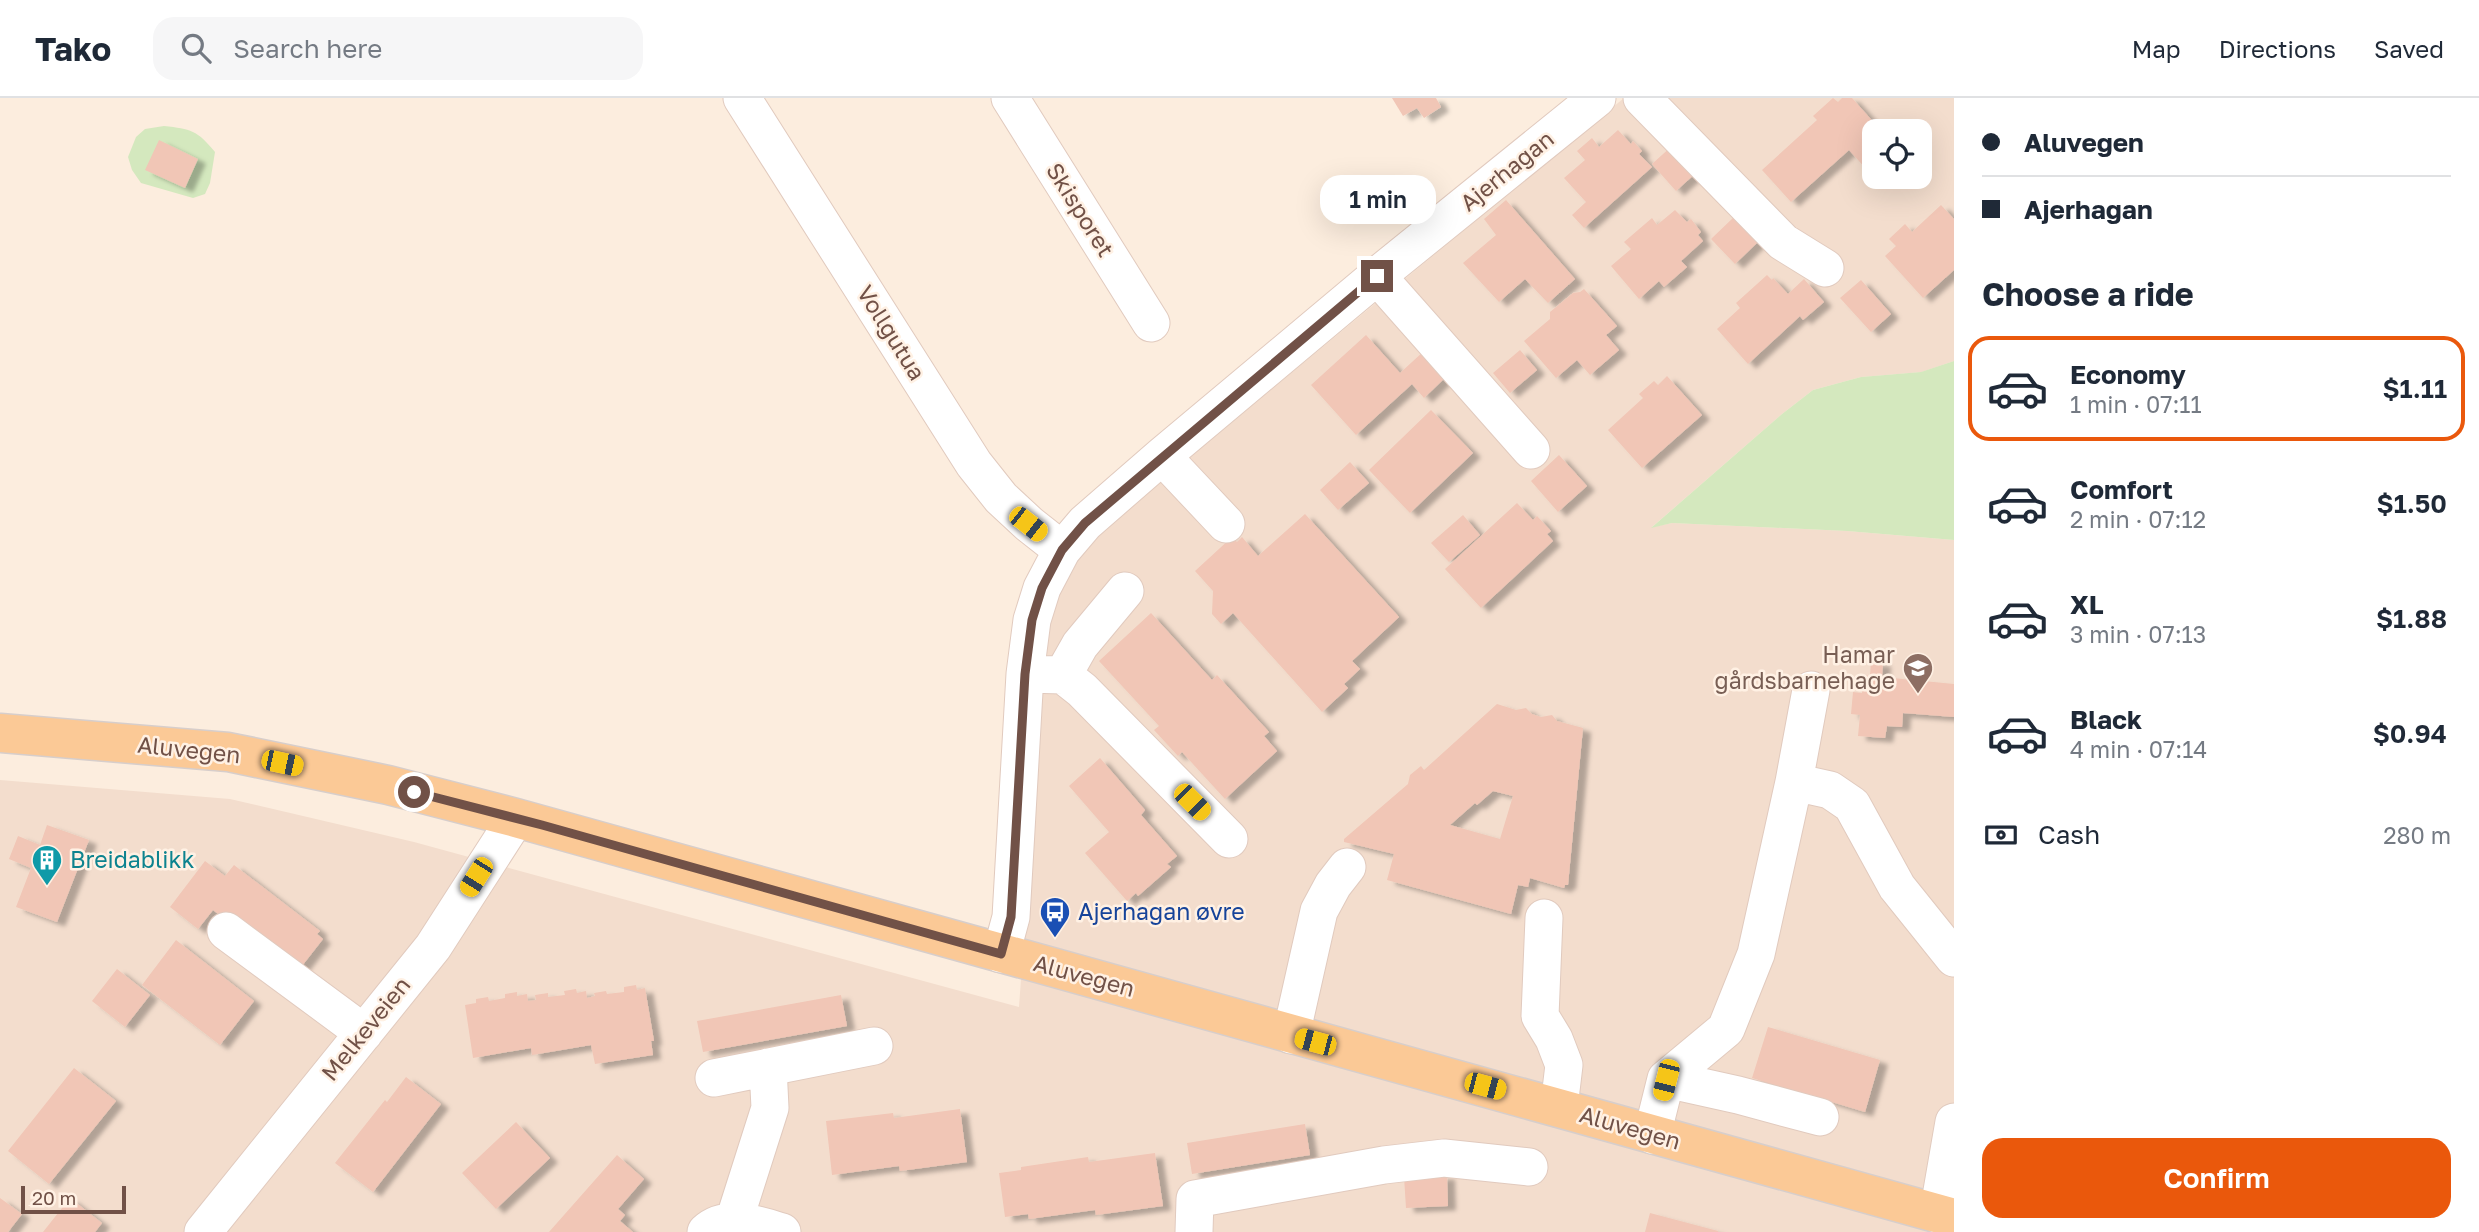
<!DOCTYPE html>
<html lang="en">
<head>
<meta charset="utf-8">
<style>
  body { margin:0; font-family:"Golos Text",sans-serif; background:#f6f6f7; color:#1f2937; height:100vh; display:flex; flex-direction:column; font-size:26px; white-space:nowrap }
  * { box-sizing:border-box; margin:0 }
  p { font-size:23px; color:#747a83 }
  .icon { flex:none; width:38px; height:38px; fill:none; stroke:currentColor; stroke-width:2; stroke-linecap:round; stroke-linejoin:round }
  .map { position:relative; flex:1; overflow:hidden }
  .side { display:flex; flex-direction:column; background:#fff; width:525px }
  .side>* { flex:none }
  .banner { display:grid; align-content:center; height:154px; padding:0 28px; background:#fff }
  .fabs { position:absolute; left:1862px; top:21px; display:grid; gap:14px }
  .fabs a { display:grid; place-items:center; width:70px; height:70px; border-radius:14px; background:#fff; box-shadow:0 7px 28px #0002; font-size:35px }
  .scale { position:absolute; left:21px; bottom:18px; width:105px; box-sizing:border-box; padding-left:7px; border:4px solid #715147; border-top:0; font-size:19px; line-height:24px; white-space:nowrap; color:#715147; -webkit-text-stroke:5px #fff1e4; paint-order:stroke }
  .end { position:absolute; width:32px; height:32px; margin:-16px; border:9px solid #715147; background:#fff; box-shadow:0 0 0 4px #fff }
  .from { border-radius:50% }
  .bubble { position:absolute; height:49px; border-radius:21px; background:#fff; box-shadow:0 7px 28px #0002; font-size:23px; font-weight:600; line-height:49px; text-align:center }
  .car { position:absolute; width:21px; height:42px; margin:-21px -10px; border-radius:9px; box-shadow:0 0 5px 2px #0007; background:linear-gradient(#f5c518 24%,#345 0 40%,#f5c518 0 76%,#345 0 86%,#f5c518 0) }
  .banner b { display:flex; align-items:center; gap:24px; height:66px; font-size:26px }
  .banner b+b { border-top:2px solid #e0e1e3 }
  .banner i { width:18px; height:18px; background:#1f2937 }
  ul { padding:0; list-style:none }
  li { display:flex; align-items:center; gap:21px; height:105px; margin:0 14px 10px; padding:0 14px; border:4px solid transparent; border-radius:21px }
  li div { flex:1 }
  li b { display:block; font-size:26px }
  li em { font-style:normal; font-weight:600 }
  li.active { border-color:#ea580c }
  li>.icon { width:63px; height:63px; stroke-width:1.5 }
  h2 { padding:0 28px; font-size:32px; line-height:84px }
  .pay { display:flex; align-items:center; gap:18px; height:77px; padding:0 28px; font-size:26px }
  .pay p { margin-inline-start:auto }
  .action { display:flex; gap:14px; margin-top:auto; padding:14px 28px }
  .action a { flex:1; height:80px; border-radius:21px; background:#ea580c; color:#fff; font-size:28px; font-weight:600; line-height:80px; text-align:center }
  header { display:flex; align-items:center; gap:42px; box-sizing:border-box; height:98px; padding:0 35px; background:#fff; border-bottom:2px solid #e0e1e3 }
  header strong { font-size:33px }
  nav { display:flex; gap:38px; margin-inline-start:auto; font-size:24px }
  .search { width:490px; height:63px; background:#f6f6f7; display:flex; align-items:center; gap:18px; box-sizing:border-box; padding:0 24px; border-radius:21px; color:#747a83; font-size:26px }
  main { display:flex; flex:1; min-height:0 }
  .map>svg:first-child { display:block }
</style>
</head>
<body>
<header>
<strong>Tako</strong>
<div class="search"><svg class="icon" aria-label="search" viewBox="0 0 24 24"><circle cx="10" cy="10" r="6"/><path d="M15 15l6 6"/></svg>Search here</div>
<nav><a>Map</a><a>Directions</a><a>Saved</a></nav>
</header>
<main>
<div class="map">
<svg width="1954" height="1134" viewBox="0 0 1954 1134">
  <defs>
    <filter id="shadow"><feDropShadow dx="8" dy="4.5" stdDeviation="2" flood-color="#0004"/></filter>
  </defs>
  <rect width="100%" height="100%" fill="#fcedde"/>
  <path fill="#f3ddcd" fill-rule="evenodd" d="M 1624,0 L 1954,0 L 1954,263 L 1922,274 L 1861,279 L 1813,292 L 1782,316 L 1652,429 L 1672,425 L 1847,433 L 1954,442 L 1954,1134 L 0,1134 L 0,682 L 230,701 L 414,744 L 1019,909 L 1047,523 L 1059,488 L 1079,459 L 1101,432 ZM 1874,33 L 1920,33 L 1920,79 L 1874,79 Z"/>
  <path fill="#d4e8be" d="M 164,28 C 191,31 197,32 215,54 L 210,85 L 205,96 L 193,100 L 141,85 L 132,72 L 128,59 L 136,39 L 145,31 Z
    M 1954,263 L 1954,442 L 1847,433 L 1672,425 L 1651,430 L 1782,316 L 1813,292 L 1861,279 L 1921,274 Z"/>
  <path fill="#f1c6b6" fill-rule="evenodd" filter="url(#shadow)" d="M 1392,0 L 1436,0 L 1441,9 L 1424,20 L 1417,10 L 1403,18 Z
    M 1833,0 L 1838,4 L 1842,0 L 1852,0 L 1877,28 L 1880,33 L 1874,33 L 1874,68 L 1868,73 L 1849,52 L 1791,104 L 1762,72 L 1817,22 L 1813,18 Z
    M 1618,32 L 1631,46 L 1633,43 L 1642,53 L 1639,56 L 1652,69 L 1584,130 L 1572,117 L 1586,104 L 1564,80 L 1585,62 L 1577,53 L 1592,40 L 1599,49 Z
    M 159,42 L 198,61 L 185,90 L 145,72 Z
    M 1673,47 L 1697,74 L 1676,93 L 1652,66 Z
    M 1506,102 L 1575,181 L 1548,205 L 1525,181 L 1499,204 L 1463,165 L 1496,137 L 1484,121 Z
    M 1941,107 L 1954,121 L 1954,172 L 1923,200 L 1885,158 L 1896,148 L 1889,141 L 1905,126 L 1912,134 Z
    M 1675,112 L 1687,124 L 1691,121 L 1701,134 L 1698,137 L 1703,143 L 1681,163 L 1687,169 L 1664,189 L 1659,183 L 1639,201 L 1611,168 L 1631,151 L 1624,144 L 1652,120 L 1657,127 Z
    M 1734,119 L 1758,144 L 1735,166 L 1711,141 Z
    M 1767,177 L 1772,182 L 1773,180 L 1788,196 L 1804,181 L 1824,204 L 1803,222 L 1800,218 L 1748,266 L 1717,231 L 1740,210 L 1736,205 Z
    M 1861,182 L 1891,216 L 1871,234 L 1840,200 Z
    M 1584,191 L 1617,228 L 1606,237 L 1619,252 L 1590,277 L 1577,262 L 1556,280 L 1524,243 L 1550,221 L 1550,214 L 1573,195 L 1580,194 Z
    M 1366,237 L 1400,275 L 1424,253 L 1448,277 L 1424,300 L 1412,286 L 1356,337 L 1311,287 Z
    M 1520,252 L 1537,272 L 1510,295 L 1493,275 Z
    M 1667,278 L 1702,317 L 1642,370 L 1608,332 L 1643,300 L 1639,296 L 1654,283 L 1658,287 Z
    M 1431,312 L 1473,355 L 1410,415 L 1369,372 Z
    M 1559,357 L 1587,388 L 1558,414 L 1531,383 Z
    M 1350,364 L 1369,385 L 1338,412 L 1320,392 Z
    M 1517,405 L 1533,422 L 1537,418 L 1551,433 L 1547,436 L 1553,443 L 1481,510 L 1445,471 Z
    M 1305,416 L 1399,519 L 1352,563 L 1360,571 L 1344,586 L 1348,590 L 1322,614 L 1233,515 L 1221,526 L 1212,516 L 1213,493 L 1195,473 L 1232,439 L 1237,444 L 1242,439 L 1258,458 Z
    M 1463,417 L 1480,437 L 1449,464 L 1431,445 Z
    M 1151,515 L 1212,582 L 1217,577 L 1269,634 L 1264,638 L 1277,653 L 1225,701 L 1182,654 L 1178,658 L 1154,632 L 1159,628 L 1099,563 Z
    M 1871,563 L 1883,564 L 1882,579 L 1954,586 L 1954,619 L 1903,615 L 1902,629 L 1887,628 L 1885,640 L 1858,638 L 1860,617 L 1851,616 L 1853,594 L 1862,595 L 1864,577 L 1870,578 Z
    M 1497,606 L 1516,612 L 1526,610 L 1532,616 L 1541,619 L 1552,617 L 1557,623 L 1583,630 L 1568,787 L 1565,787 L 1564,790 L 1530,780 L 1528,789 L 1518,787 L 1511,816 L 1387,782 L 1394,756 L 1344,744 L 1344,741 L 1408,686 L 1410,677 L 1421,668 L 1424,672 ZM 1493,693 L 1513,698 L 1500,741 L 1450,727 L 1475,705 L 1477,707 Z
    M 1100,660 L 1145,712 L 1141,717 L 1177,758 L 1167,766 L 1171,769 L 1138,798 L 1136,795 L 1127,803 L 1085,755 L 1109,734 L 1069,688 Z
    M 47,727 L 89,742 L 57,824 L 16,809 L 31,770 L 9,761 L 18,738 L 40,747 Z
    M 205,763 L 225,778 L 234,767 L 320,833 L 317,836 L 323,841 L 298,873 L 290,872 L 213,812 L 198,831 L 170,809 Z
    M 176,842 L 254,903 L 220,947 L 142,887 Z
    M 117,871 L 150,897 L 125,929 L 92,903 Z
    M 636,887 L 637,892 L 645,890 L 654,943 L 651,943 L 653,957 L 595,966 L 591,947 L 532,957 L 531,950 L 473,960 L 465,907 L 476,905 L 476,901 L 488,899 L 489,903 L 505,900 L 505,896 L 517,894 L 517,898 L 527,896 L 528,903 L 536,902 L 535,897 L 548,895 L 548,899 L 565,897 L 564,893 L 576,891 L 577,895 L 586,893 L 587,900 L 595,898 L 594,895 L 606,893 L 607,896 L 624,894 L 624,889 Z
    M 841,897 L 847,928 L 703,954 L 697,923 Z
    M 1768,929 L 1880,962 L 1865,1014 L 1752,980 Z
    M 74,970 L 116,1003 L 49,1086 L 8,1053 Z
    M 406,979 L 441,1006 L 373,1094 L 335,1065 L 385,1002 L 387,1004 Z
    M 960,1011 L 967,1064 L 900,1073 L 899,1068 L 832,1077 L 826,1023 L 893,1015 L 894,1020 Z
    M 516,1024 L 550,1060 L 496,1111 L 462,1075 Z
    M 1305,1026 L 1310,1057 L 1192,1076 L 1187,1045 Z
    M 1155,1055 L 1163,1108 L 1096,1117 L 1095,1112 L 1029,1121 L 1028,1116 L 1005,1119 L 999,1075 L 1021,1072 L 1021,1069 L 1088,1059 L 1089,1064 Z
    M 617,1057 L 644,1081 L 618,1111 L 625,1117 L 620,1123 L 633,1134 L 549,1134 Z
    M 1447,1077 L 1448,1108 L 1406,1110 L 1404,1079 Z
    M 0,1100 L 22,1116 L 8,1134 L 0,1134 Z
    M 70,1100 L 102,1125 L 95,1134 L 43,1134 Z
    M 1650,1115 L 1718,1133 L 1718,1134 L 1645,1134 Z"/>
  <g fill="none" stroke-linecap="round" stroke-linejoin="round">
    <g stroke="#e1cabe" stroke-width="39">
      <path id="minor" d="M 742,0 L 974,366 L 1001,400 L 1029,426 L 1062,452
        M 1010,0 L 1151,225
        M 1642,0 L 1783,144 L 1825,170
        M 1377,178 L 1531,352
        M 1162,358 L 1226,426
        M 1025,576 L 1063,577 L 1082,592 L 1229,741
        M 1063,577 L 1080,547 L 1125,493
        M 1794,684 L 1830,692 L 1852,707 L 1897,789 L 1954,860
        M 1544,820 L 1540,918 L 1554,941 L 1564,967 L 1559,1009
        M 226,833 L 364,935
        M 1001,856 L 1011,819 L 1025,576 L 1032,522 L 1042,490 L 1062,452 L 1085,425 L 1162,358 L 1377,178 L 1597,0
        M 1291,937 L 1319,813 L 1333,787 L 1347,769
        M 714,980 L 874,948
        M 1666,981 L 1738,997 L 1820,1019
        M 1652,1037 L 1666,981 L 1726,931 L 1756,856 L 1794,684 L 1811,592
        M 1938,1116 L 1954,1024
        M 734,1123 L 770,1010 L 768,969
        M 203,1134 L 433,849 L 516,720
        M 706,1134 C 726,1115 759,1127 782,1134
        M 1194,1134 L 1195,1101 L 1384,1067 L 1444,1060 L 1529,1069"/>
    </g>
    <g stroke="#d7cecb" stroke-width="41">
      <path id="major" d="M 0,635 L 228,654 L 388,687 L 516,720 L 1954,1120"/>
    </g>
    <use href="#minor" stroke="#fff" stroke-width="37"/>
    <use href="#major" stroke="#fbc996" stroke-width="38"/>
  </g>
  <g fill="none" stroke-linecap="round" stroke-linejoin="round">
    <path stroke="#715147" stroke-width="9" d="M 414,694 L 542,727 L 1001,856 L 1011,819 L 1025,576 L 1032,522 L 1042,490 L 1062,452 L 1085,425 L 1377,178"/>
  </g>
  <defs>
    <g id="school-pin" transform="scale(1.575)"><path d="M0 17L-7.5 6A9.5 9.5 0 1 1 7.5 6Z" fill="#8d6e63" stroke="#fff1e4"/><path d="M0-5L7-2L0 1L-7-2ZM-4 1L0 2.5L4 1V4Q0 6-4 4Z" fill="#fff"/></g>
    <g id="building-pin" transform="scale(1.575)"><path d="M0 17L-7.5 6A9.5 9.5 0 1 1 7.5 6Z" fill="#0f9aa8" stroke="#fff1e4"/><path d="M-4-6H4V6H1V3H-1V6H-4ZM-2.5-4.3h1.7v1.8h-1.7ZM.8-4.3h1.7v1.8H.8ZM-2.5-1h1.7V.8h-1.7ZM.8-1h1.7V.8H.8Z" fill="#fff"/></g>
    <g id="bus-pin" transform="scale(1.575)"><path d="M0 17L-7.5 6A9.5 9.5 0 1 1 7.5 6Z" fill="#1a4fb4" stroke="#fff1e4"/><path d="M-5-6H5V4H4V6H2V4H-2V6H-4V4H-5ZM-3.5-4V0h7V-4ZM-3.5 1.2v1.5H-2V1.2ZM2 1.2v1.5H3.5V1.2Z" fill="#fff"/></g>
  </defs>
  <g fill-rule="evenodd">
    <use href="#school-pin" x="1918" y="570"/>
    <use href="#building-pin" x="47" y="762"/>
    <use href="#bus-pin" x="1055" y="814"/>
  </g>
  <g text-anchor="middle" stroke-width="5" stroke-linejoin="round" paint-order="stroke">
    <g font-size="23" fill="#715147" stroke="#fff1e4">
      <text transform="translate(1507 73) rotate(-39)" y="8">Ajerhagan</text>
      <text transform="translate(1080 112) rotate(58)" y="8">Skisporet</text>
      <text transform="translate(891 235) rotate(58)" y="8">Vollgutua</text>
      <text transform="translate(189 652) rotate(6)" y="8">Aluvegen</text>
      <text transform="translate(1084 878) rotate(15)" y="8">Aluvegen</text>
      <text transform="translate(366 931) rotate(-51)" y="8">Melkeveien</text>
      <text transform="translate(1630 1030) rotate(16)" y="8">Aluvegen</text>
    </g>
    <g font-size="23" fill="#785e54" stroke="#fff1e4" text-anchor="end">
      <text x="1895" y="565">Hamar<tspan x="1895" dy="26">gårdsbarnehage</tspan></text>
    </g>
    <g font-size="23" fill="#0d838f" stroke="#fff1e4" text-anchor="start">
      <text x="70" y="770">Breidablikk</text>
    </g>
    <g font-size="23" fill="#164399" stroke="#fff1e4" text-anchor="start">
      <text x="1078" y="822">Ajerhagan øvre</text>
    </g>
  </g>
</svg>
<div class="fabs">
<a><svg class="icon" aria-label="locate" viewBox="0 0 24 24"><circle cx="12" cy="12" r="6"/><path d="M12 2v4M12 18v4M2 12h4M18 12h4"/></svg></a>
</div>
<div class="scale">20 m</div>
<i class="end from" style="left:414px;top:694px"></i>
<i class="end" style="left:1377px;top:178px"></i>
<div class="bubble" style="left:1320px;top:77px;width:116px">1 min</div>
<i class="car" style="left:1028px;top:426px;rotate:128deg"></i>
<i class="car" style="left:282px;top:665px;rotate:102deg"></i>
<i class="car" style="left:1192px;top:704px;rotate:135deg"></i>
<i class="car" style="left:476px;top:779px;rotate:212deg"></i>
<i class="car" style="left:1315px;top:944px;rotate:285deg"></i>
<i class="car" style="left:1666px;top:982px;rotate:194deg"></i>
<i class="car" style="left:1485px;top:988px;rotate:105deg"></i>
</div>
<section class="side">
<div class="banner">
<b><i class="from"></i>Aluvegen</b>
<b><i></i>Ajerhagan</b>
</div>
<h2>Choose a ride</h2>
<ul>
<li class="active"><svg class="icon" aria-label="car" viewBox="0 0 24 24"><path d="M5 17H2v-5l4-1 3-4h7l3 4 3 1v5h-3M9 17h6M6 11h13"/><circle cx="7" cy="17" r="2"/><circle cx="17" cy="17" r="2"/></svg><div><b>Economy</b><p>1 min · 07:11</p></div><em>$1.11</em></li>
<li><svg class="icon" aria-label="car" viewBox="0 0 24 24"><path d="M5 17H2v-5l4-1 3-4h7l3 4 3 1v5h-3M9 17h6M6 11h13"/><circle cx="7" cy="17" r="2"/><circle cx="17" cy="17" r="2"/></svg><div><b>Comfort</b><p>2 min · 07:12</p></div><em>$1.50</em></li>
<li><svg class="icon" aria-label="car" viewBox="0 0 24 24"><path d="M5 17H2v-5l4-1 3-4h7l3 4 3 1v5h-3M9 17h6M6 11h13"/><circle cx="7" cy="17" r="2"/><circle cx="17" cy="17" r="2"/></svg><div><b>XL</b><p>3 min · 07:13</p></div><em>$1.88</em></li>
<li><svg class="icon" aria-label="car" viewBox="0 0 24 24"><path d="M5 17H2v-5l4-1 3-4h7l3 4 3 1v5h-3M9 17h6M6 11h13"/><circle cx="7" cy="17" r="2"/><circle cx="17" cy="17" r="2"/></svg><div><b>Black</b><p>4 min · 07:14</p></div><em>$0.94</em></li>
</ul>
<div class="pay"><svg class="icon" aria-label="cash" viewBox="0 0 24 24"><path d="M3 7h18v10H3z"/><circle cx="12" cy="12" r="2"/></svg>Cash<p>280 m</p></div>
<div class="action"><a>Confirm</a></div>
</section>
</main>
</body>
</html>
